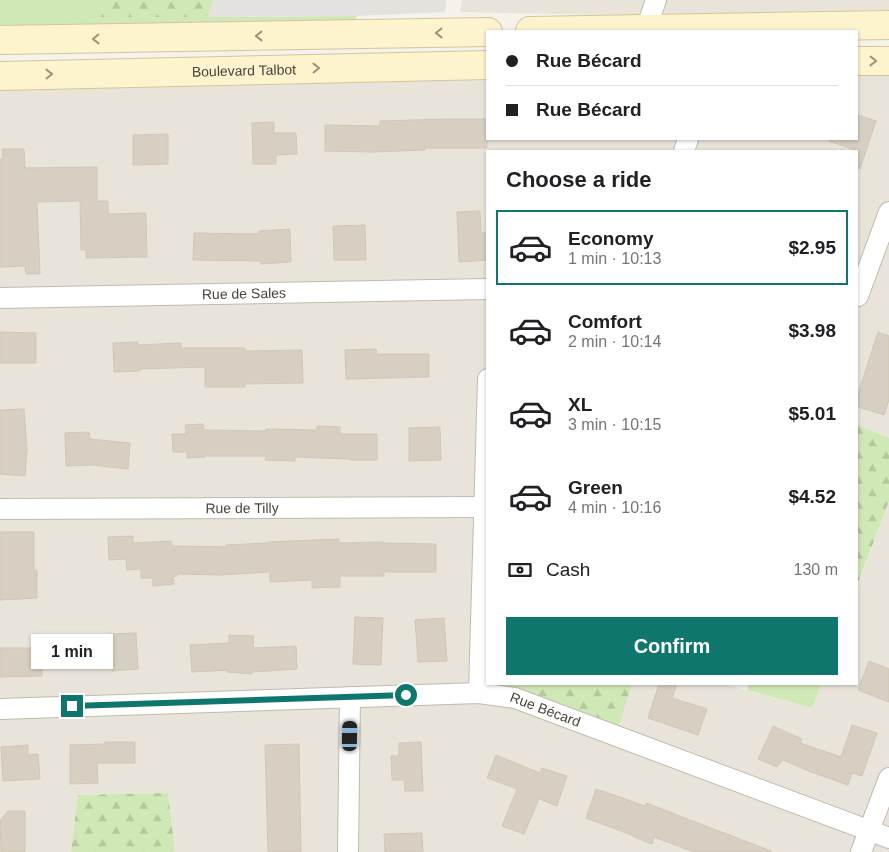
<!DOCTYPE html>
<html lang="en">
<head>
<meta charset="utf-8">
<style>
  body { margin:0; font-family:Arial,sans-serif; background:#f6f6f6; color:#202124; height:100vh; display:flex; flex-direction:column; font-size:19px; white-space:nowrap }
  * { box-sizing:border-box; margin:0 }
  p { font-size:16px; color:#757577 }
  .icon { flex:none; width:28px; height:28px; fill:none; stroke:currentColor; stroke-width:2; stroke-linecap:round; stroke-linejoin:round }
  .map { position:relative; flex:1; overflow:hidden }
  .panel { position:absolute; left:486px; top:150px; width:372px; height:535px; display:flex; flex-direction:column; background:#fff; border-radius:0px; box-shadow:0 1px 4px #0004 }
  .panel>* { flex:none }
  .banner { position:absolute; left:486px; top:30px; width:372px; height:110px; border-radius:0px; box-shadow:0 1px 4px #0004; display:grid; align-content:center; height:110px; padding:0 20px; background:#fff }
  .end { position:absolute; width:22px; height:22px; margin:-11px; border:6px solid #0f766e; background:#fff; box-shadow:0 0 0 2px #fff }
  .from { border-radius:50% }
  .bubble { position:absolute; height:35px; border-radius:0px; background:#fff; box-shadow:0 1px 4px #0004; font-size:16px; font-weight:700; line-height:35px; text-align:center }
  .car { position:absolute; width:15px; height:30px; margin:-15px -8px; border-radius:6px; box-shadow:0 0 4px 1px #0007; background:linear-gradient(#222 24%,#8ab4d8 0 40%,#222 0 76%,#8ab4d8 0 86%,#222 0) }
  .banner b { display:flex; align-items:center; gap:18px; height:48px; font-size:19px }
  .banner b+b { border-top:1px solid #e0e0e0 }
  .banner i { width:12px; height:12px; background:#202124 }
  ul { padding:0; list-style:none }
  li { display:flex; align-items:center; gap:15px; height:75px; margin:0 10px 8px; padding:0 10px; border:2px solid transparent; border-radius:0px }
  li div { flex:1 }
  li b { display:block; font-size:19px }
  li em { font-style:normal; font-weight:700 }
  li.current { border-color:#0f766e }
  li>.icon { width:45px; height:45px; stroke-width:1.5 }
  h2 { padding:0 20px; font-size:22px; line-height:60px }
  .pay { display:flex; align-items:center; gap:12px; height:55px; padding:0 20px; font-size:19px }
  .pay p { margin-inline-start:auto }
  .button { display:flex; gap:10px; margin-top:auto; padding:10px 20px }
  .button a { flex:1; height:58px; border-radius:0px; background:#0f766e; color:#fff; font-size:20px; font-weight:700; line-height:58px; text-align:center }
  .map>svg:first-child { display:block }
</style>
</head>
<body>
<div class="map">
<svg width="889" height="852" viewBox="0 0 889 852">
  <defs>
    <pattern id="forest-firs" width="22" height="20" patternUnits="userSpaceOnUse" patternTransform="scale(1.25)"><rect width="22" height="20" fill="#d0e8b6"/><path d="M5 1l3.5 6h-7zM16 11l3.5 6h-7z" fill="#b4c89d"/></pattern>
  </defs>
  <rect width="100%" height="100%" fill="#f5f2eb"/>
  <path fill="#e9e4da" d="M 462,0 L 889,0 L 889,11 L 872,10 L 672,16 L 460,12 Z
    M 858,61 L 889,61 L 889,438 L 858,425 L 858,151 L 488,151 L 487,379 L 479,693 L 616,735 L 632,684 L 723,684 L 812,708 L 821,684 L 858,684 L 858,586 L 889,501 L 889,852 L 175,852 L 168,793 L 79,795 L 71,852 L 0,852 L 0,76 L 487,65 L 488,139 L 858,139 Z"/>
  <path fill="#d0e8b6" d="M 0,0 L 94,0 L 94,17 L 208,17 L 357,16 L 353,28 L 11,31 L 0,25 Z
    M 749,684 L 821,684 L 812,708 L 747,690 Z"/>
  <path fill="url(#forest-firs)" d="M 94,0 L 214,0 L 208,17 L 94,17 Z
    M 858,425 L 889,438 L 889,501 L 859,581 L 858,581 Z
    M 488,684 L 632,684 L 616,736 L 479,693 Z
    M 168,793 L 175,852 L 71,852 L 78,795 Z"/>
  <path fill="#e4e2df" d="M 214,0 L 446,0 L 445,12 L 357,16 L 208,17 Z"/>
  <path fill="#d7cfc1" stroke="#d1c7b4" d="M 858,115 L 876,121 L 860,169 L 858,168 L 858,151 L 829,141 L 829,139 L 858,139 Z
    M 449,119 L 487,119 L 487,148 L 425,148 L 425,150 L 373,152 L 325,151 L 325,125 L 380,126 L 380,121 Z
    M 274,122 L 274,133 L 296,133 L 297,154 L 276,155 L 276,164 L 253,164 L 252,123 Z
    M 168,134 L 168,164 L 133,165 L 133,135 Z
    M 2,149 L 24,149 L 25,168 L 97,167 L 97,201 L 108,201 L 108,214 L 146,213 L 147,257 L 86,258 L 86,250 L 81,250 L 80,201 L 37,202 L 40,274 L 26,274 L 25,266 L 0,267 L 0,159 L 3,159 Z
    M 480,211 L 481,233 L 488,233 L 488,260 L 459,262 L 457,212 Z
    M 365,225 L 366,260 L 334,260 L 333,226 Z
    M 290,229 L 291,262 L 261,264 L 261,261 L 193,260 L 194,233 L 259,234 L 259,231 Z
    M 0,332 L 36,333 L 36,363 L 0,363 Z
    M 878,332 L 889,336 L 889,400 L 884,415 L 858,407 L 858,394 Z
    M 138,342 L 138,345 L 181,343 L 181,348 L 245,348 L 245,351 L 302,350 L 303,383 L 245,384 L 245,387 L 205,387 L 205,367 L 140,369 L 140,371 L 114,372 L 113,343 Z
    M 376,349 L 377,354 L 429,354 L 429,377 L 346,379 L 345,350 Z
    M 24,409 L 27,449 L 25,476 L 0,474 L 0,410 Z
    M 203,424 L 204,430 L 266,431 L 266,429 L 317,430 L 317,426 L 340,427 L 340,434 L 377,434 L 377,460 L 350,460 L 350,459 L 295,457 L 295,461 L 265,460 L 266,456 L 205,456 L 205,457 L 187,458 L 187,452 L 173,452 L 172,434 L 186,434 L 185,425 Z
    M 440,427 L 441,460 L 409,461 L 409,428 Z
    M 89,432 L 90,439 L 130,443 L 128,469 L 92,465 L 66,466 L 65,433 Z
    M 0,532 L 34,532 L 34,570 L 37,570 L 37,598 L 0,600 Z
    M 133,536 L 133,543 L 171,541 L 172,546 L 226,547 L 226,545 L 268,543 L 268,542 L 339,539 L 339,543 L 383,542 L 383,543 L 436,544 L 436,572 L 384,572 L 384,576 L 340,576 L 340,587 L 312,588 L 312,580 L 270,582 L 270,572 L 221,575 L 177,574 L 177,576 L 173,577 L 174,584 L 153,586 L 153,578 L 141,578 L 141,569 L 127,570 L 126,559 L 109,560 L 108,537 Z
    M 355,617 L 383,618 L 381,665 L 353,664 Z
    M 444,618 L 447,661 L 418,662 L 415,620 Z
    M 136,633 L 138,669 L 112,671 L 110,634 Z
    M 229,635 L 254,636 L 253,648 L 296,646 L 297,669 L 252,672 L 252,674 L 227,672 L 228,670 L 192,672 L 190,645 L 229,643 Z
    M 0,648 L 42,648 L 42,676 L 0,677 Z
    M 869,661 L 889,669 L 889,702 L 858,690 Z
    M 659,684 L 677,684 L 672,698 L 707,709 L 698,735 L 648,718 Z
    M 852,725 L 877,733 L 862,776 L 852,773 L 848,785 L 811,772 L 783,760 L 777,767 L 758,759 L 773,726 L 802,739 L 800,743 L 841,757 Z
    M 105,742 L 135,742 L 135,763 L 97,763 L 98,783 L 70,784 L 70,745 L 105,744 Z
    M 421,742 L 423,791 L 405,791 L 404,780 L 392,780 L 391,756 L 399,756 L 399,743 Z
    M 299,744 L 301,852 L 268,852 L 265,745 Z
    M 28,745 L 28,755 L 38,754 L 40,779 L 3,781 L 1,747 Z
    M 496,755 L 540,773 L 542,768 L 567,776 L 557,806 L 539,799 L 524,834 L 502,826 L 517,789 L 487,778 Z
    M 596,789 L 645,806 L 646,803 L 771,851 L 771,852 L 694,852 L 654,837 L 652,844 L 634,837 L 634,836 L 586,818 Z
    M 8,811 L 25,811 L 25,852 L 1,852 L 0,821 Z
    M 422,833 L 423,852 L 385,852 L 384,834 Z"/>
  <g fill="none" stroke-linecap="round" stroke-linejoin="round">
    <g stroke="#c1baae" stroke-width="22">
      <g id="minor">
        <path d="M 646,29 L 656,0"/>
        <path d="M 684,151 L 688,139"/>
        <path d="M 858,296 L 889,212"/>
        <path id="s1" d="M 0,298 L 488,289"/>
        <path id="s2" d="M 0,509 L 484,507"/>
        <path d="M 479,693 L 488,379"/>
        <path id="s3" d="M 0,709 L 479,693 L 515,698 L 889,838"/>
        <path d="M 348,852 L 350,697"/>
        <path d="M 861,852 L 889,778"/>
      </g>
    </g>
    <g stroke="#d3c69c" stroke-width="30">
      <g id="secondary">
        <path d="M 530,31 L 889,25"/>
        <path d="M 0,40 L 488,32"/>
        <path d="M 858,61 L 889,61"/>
        <path id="s4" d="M 0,76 L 488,65"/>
      </g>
    </g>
    <use href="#minor" stroke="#fff" stroke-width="20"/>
    <use href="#secondary" stroke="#fdf3cd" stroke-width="28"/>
  </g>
  <defs><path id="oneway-chevron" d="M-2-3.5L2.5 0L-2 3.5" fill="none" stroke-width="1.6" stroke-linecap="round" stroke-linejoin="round" transform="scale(1.25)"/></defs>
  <g stroke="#9a927c">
    <use href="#oneway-chevron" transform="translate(439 33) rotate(179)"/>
    <use href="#oneway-chevron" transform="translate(259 36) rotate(179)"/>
    <use href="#oneway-chevron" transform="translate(96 39) rotate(179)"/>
    <use href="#oneway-chevron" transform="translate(873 61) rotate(1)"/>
    <use href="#oneway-chevron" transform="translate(316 68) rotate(-1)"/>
    <use href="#oneway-chevron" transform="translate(49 74) rotate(-1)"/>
  </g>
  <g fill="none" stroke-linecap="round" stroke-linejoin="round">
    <path stroke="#0f766e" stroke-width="6" d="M 72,706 L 406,695"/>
  </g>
  <g text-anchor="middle" stroke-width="5" stroke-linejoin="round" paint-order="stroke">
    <g font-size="14" fill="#494339" stroke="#fff">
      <text dy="5" stroke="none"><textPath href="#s4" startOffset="244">Boulevard Talbot</textPath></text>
      <text dy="5" stroke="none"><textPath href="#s1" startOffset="244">Rue de Sales</textPath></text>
      <text dy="5" stroke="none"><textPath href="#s2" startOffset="242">Rue de Tilly</textPath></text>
      <text dy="5" stroke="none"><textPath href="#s3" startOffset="548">Rue Bécard</textPath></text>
    </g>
  </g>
</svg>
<i class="end from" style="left:406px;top:695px"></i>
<i class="end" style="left:72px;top:706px"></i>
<div class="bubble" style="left:31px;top:634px;width:82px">1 min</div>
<i class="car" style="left:350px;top:736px;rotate:1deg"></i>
<div class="banner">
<b><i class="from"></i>Rue Bécard</b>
<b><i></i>Rue Bécard</b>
</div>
<section class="panel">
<h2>Choose a ride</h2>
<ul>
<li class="current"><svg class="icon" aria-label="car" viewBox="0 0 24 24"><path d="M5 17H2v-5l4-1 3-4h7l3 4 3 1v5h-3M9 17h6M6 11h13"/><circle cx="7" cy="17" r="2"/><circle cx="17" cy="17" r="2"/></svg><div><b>Economy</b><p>1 min · 10:13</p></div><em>$2.95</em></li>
<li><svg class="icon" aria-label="car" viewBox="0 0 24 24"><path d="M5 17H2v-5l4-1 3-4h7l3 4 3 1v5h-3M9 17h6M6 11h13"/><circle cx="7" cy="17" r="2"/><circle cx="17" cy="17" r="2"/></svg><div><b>Comfort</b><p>2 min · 10:14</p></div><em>$3.98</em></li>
<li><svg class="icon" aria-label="car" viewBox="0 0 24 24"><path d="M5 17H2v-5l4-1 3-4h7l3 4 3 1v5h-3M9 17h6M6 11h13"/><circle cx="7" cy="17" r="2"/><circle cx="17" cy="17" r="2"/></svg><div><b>XL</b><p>3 min · 10:15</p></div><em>$5.01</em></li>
<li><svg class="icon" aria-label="car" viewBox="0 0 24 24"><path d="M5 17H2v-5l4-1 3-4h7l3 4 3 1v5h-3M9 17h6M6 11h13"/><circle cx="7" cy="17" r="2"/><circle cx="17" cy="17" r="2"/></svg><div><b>Green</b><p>4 min · 10:16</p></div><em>$4.52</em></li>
</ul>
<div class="pay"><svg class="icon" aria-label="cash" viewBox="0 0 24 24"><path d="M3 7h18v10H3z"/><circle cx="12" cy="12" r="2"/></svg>Cash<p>130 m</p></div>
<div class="button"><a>Confirm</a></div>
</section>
</div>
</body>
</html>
